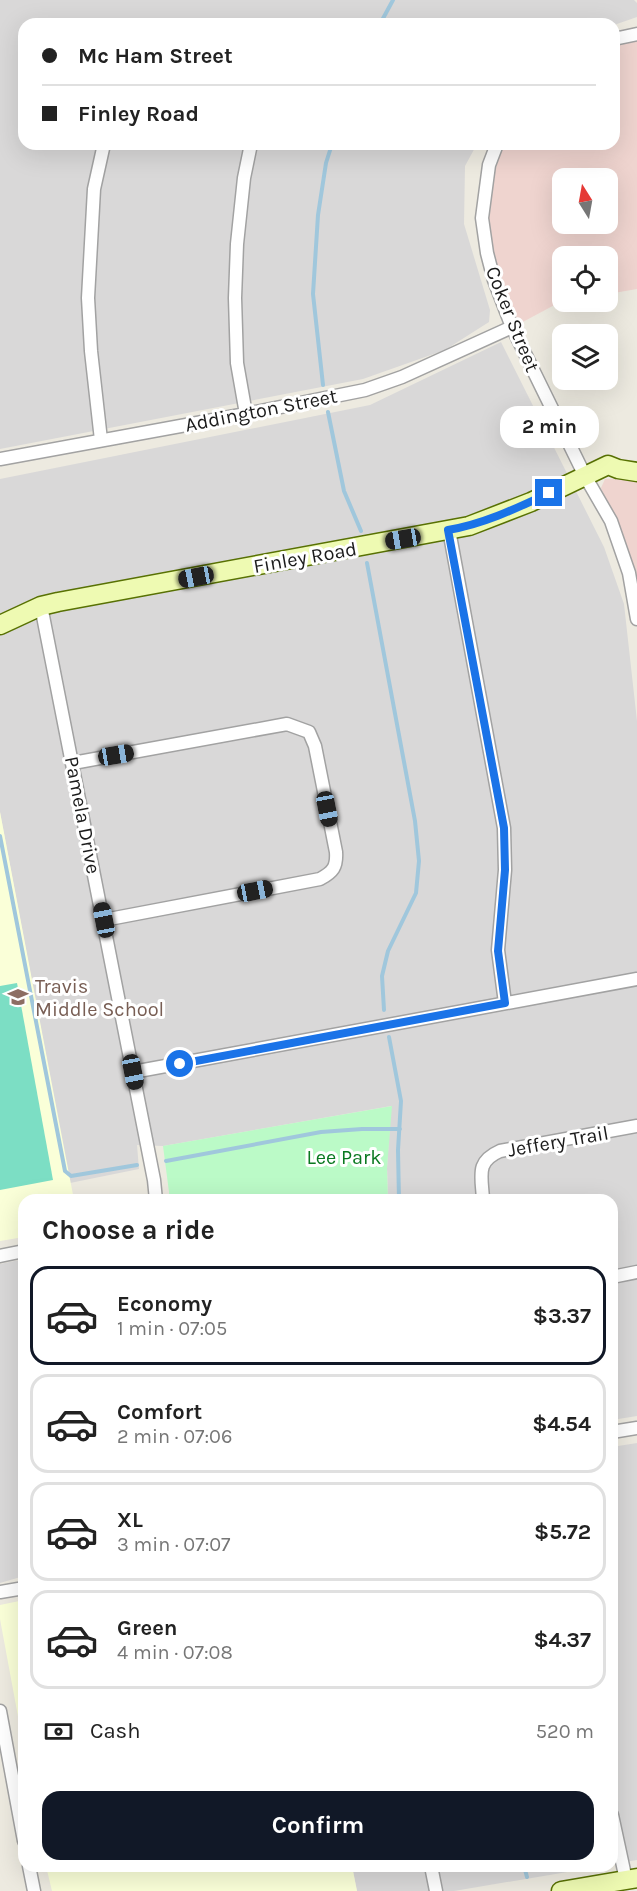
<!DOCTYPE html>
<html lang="en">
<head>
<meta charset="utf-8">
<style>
  body { margin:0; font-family:Karla,sans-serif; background:#f6f6f6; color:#222; height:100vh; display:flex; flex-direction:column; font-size:22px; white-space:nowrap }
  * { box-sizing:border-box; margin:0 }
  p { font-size:20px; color:#767676 }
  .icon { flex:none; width:33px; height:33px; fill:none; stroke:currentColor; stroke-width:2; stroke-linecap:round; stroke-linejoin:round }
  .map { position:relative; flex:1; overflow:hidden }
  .panel { position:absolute; left:18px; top:1194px; width:600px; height:678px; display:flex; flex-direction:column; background:#fff; border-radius:18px; box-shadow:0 6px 24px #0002 }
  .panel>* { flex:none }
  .banner { position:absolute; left:18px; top:18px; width:602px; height:132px; border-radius:18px; box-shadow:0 6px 24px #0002; display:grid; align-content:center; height:132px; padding:0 24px; background:#fff }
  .needle { width:39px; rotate:349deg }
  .controls { position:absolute; left:552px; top:168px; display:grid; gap:12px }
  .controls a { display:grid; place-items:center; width:66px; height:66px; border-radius:12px; background:#fff; box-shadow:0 6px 24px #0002; font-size:30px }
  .end { position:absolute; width:27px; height:27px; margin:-14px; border:8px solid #1a73e8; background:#fff; box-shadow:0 0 0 3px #fff }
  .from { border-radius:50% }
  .bubble { position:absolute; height:42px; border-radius:18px; background:#fff; box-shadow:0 6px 24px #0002; font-size:20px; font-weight:700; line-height:42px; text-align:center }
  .car { position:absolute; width:18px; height:36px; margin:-18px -9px; border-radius:8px; box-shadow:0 0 4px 2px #0007; background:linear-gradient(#222 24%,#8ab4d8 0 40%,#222 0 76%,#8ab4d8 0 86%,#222 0) }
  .banner b { display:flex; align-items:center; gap:21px; height:57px; font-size:22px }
  .banner b+b { border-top:2px solid #e0e0e0 }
  .banner i { width:15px; height:15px; background:#222 }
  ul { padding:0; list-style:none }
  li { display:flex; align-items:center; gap:18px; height:99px; margin:0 12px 9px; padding:0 12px; border:3px solid #e0e0e0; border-radius:18px }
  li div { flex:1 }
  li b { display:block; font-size:22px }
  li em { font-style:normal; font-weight:700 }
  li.selected { border-color:#111827 }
  li>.icon { width:54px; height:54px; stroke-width:1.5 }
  h2 { padding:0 24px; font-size:27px; line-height:72px }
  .pay { display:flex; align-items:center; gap:15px; height:66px; padding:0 24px; font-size:22px }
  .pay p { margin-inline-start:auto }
  .primary-button { display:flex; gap:12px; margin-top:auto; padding:12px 24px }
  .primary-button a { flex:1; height:69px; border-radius:18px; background:#111827; color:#fff; font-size:24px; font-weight:700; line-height:69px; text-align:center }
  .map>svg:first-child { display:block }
</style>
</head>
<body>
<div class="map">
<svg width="637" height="1891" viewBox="0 0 637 1891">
  <rect width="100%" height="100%" fill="#edeae0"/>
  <path fill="#d9d8d8" d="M 0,0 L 634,0 L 637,3 L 637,17 L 614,25 L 24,24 L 24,144 L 477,144 L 465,166 L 464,224 L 490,310 L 489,322 L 445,350 L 363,379 L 0,449 Z
    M 501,342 L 604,547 L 624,604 L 637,721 L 637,1416 L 612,1420 L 612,1200 L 388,1200 L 387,1168 L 391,1106 L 163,1146 L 137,1145 L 139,1169 L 70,1183 L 0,812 L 0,479 L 370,405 Z
    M 24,1259 L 24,1576 L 0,1583 L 0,1264 Z
    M 637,1443 L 637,1860 L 612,1864 L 612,1447 Z
    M 352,1866 L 603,1866 L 454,1891 L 357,1891 Z"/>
  <path fill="#efd4cf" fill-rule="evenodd" d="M 637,40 L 637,289 L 608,294 L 608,256 L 562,256 L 562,301 L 519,324 L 502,288 L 488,238 L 490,185 L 504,144 L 614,144 L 614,47 ZM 562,178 L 608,178 L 608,224 L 562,224 Z
    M 637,478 L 637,597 L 628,550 L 601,488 L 605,479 Z"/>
  <path fill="#faffd8" d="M 0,812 L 74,1200 L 24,1200 L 24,1237 L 0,1241 Z
    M 24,1600 L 24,1749 L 0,1619 L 0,1605 Z
    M 46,1866 L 352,1866 L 357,1891 L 52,1891 Z"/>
  <path fill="#bbfac7" d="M 392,1106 L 387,1168 L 388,1200 L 169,1200 L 169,1192 L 163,1146 Z"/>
  <path fill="#7cdec4" d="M 17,983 L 53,1180 L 0,1190 L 0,986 Z"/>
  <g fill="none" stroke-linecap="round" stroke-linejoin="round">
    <path stroke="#a0c7dc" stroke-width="4" d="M 380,24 L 393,0
      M 323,385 L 313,294 L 318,215 L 326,163 L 332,144
      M 328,412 L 344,491 L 361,531
      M 367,563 L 415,821 L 419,861 L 416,893 L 388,951 L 382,976 L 384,1010
      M 0,836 L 65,1171 L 71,1176 L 137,1165
      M 389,1037 L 401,1101 L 398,1150 L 399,1200
      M 166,1161 L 321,1132 L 362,1129 L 400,1129
      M 524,1866 L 527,1877"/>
    <g stroke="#a2a2a2" stroke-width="15">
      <path id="street" d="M 614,39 L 637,34
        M 497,144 L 489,165 L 482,218 L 487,253 L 494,280 L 512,327 L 585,476 L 611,521 L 629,573 L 637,619
        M 246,414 L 237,363 L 235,298 L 237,244 L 244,178 L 251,144
        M 101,440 L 91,351 L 88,298 L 94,189 L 104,144
        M 0,459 L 246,414 L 365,390 L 402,377 L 512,327
        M 449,530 L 504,828 L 505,870 L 498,950 L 505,1003
        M 41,606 L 154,1180 L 156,1200
        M 73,763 L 287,724 L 309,732 L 315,746 L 336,852 C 337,867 333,872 320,879 L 104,920
        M 133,1072 L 637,979
        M 483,1200 C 482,1176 475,1162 500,1151 L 637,1126
        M 0,1256 L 24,1251
        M 612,1277 L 637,1272
        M 612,1432 L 637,1428
        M 0,1592 L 24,1588
        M 0,1711 L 24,1841
        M 612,1815 L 626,1880
        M 29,1866 L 34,1891
        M 431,1866 L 436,1891"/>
    </g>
    <g stroke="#587103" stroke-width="21">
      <path id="secondary" d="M 0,625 L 41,606 L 58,602 L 469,526 L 531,502 L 608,465 L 618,469 L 637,472
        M 561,1891 L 637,1878"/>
    </g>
    <use href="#street" stroke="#fff" stroke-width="12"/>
    <use href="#secondary" stroke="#eefab2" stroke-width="18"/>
  </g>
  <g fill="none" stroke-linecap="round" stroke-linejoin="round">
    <path stroke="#1a73e8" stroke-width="8" d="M 180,1064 L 505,1003 L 498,951 L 505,870 L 504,828 L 448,530 C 484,524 517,508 549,493"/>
  </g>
  <defs>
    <g id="school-bare" transform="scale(1.62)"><path d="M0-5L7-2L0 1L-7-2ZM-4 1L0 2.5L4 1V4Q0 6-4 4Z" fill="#8d6e63" stroke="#fff" stroke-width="2.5" paint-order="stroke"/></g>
  </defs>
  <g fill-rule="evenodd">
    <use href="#school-bare" x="18" y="997"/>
  </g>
  <g text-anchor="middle" stroke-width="6" stroke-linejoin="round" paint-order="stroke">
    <g font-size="20" fill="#1b1b1b" stroke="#fff">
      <text transform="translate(513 319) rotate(68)" y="7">Coker Street</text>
      <text transform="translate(261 410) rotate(-11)" y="7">Addington Street</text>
      <text transform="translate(305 557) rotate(-10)" y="7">Finley Road</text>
      <text transform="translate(83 815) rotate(79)" y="7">Pamela Drive</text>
      <text transform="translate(558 1141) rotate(-10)" y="7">Jeffery Trail</text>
    </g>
    <g font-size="20" fill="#785e54" stroke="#fff" text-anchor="start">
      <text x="35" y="993">Travis<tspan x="35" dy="23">Middle School</tspan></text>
    </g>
    <g font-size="20" fill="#0a7920" stroke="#fff">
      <text x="344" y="1164">Lee Park</text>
    </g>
  </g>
</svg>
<div class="controls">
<a><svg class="needle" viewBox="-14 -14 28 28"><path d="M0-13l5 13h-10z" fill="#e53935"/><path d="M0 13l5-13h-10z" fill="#767676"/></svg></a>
<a><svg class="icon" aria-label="locate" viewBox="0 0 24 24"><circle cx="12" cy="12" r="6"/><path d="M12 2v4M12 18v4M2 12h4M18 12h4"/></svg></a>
<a><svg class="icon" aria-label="layers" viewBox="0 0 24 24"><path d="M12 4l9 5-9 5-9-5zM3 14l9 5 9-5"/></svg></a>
</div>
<i class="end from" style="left:180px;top:1064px"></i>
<i class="end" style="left:549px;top:493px"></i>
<div class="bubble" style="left:500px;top:406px;width:99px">2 min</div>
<i class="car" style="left:403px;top:539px;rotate:260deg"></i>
<i class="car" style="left:196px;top:577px;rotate:259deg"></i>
<i class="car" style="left:116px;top:755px;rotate:80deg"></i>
<i class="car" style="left:327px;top:809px;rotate:169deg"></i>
<i class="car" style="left:255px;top:891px;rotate:79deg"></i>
<i class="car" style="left:104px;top:920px;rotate:349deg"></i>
<i class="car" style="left:133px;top:1072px;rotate:169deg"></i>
<div class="banner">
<b><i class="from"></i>Mc Ham Street</b>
<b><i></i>Finley Road</b>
</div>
<section class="panel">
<h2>Choose a ride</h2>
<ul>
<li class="selected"><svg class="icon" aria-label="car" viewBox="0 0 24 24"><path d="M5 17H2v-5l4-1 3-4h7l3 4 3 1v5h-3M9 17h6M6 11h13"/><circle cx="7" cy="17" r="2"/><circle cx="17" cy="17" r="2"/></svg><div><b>Economy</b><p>1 min · 07:05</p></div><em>$3.37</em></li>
<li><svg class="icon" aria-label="car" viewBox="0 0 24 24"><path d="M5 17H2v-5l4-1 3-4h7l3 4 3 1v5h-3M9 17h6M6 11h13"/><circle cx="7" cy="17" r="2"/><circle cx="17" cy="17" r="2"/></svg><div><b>Comfort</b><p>2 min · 07:06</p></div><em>$4.54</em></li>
<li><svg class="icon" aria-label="car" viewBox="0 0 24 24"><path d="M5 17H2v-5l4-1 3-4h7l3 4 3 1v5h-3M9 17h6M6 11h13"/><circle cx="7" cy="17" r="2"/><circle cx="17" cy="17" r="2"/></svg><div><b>XL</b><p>3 min · 07:07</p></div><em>$5.72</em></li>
<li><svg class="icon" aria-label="car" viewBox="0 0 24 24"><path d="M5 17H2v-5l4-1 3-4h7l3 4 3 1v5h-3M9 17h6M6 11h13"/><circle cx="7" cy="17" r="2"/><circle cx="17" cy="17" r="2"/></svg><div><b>Green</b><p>4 min · 07:08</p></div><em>$4.37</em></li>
</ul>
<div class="pay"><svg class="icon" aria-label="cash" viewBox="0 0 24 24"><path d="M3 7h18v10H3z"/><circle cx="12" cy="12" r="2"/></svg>Cash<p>520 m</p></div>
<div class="primary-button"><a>Confirm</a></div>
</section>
</div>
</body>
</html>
